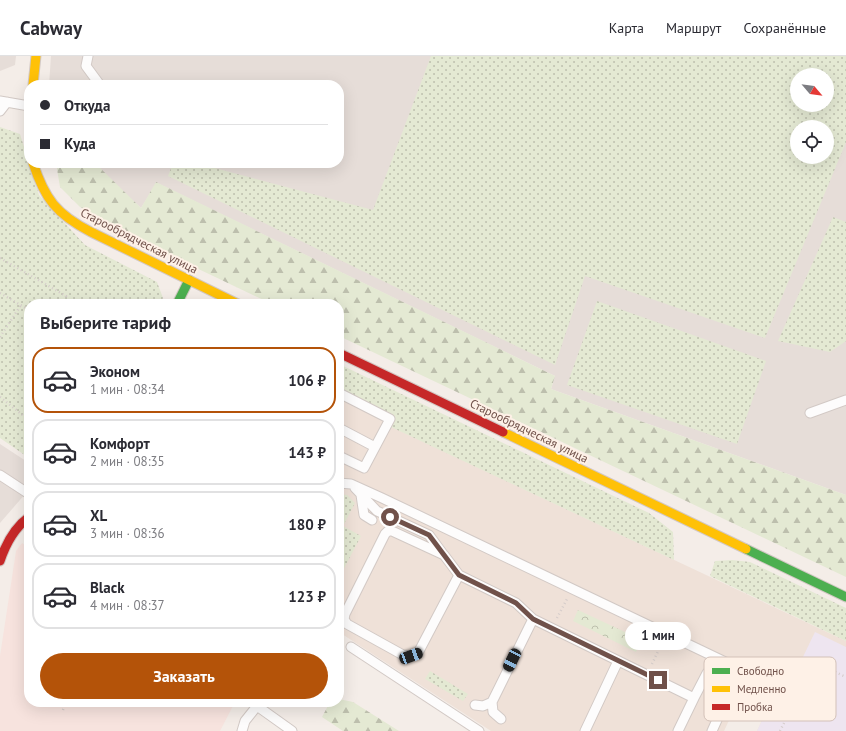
<!DOCTYPE html>
<html lang="ru">
<head>
<meta charset="utf-8">
<style>
  body { margin:0; font-family:"PT Sans",sans-serif; background:#f2f2f3; color:#2b2b33; height:100vh; display:flex; flex-direction:column; font-size:15px; white-space:nowrap }
  * { box-sizing:border-box; margin:0 }
  p { font-size:13px; color:#7c7c81 }
  .icon { flex:none; width:22px; height:22px; fill:none; stroke:currentColor; stroke-width:2; stroke-linecap:round; stroke-linejoin:round }
  .map { position:relative; flex:1; overflow:hidden }
  .details { position:absolute; left:24px; top:243px; width:320px; height:408px; display:flex; flex-direction:column; background:#fff; border-radius:16px; box-shadow:0 4px 16px #0002 }
  .details>* { flex:none }
  .hud { position:absolute; left:24px; top:24px; width:320px; height:88px; border-radius:16px; box-shadow:0 4px 16px #0002; display:grid; align-content:center; height:88px; padding:0 16px; background:#fff }
  .needle { width:26px; rotate:119deg }
  .tools { position:absolute; left:790px; top:12px; display:grid; gap:8px }
  .tools a { display:grid; place-items:center; width:44px; height:44px; border-radius:50%; background:#fff; box-shadow:0 4px 16px #0002; font-size:20px }
  .end { position:absolute; width:18px; height:18px; margin:-9px; border:5px solid #70514a; background:#fff; box-shadow:0 0 0 2px #fff }
  .from { border-radius:50% }
  .bubble { position:absolute; height:28px; border-radius:14px; background:#fff; box-shadow:0 4px 16px #0002; font-size:13px; font-weight:700; line-height:28px; text-align:center }
  .car { position:absolute; width:12px; height:24px; margin:-12px -6px; border-radius:5px; box-shadow:0 0 3px 1px #0007; background:linear-gradient(#222 24%,#8ab4d8 0 40%,#222 0 76%,#8ab4d8 0 86%,#222 0) }
  .hud b { display:flex; align-items:center; gap:14px; height:38px; font-size:15px }
  .hud b+b { border-top:1px solid #e1e1e2 }
  .hud i { width:10px; height:10px; background:#2b2b33 }
  ul { padding:0; list-style:none }
  li { display:flex; align-items:center; gap:12px; height:66px; margin:0 8px 6px; padding:0 8px; border:2px solid #e1e1e2; border-radius:16px }
  li div { flex:1 }
  li b { display:block; font-size:15px }
  li em { font-style:normal; font-weight:700 }
  li.on { border-color:#b45309 }
  li>.icon { width:36px; height:36px; stroke-width:1.5 }
  h2 { padding:0 16px; font-size:18px; line-height:48px }
  .cta { display:flex; gap:8px; margin-top:auto; padding:8px 16px }
  .cta a { flex:1; height:46px; border-radius:24px; background:#b45309; color:#fff; font-size:16px; font-weight:700; line-height:46px; text-align:center }
  header { display:flex; align-items:center; gap:24px; box-sizing:border-box; height:56px; padding:0 20px; background:#fff; border-bottom:1px solid #e1e1e2 }
  header strong { font-size:19px }
  nav { display:flex; gap:22px; margin-inline-start:auto; font-size:14px }
  .map>svg:first-child { display:block }
</style>
</head>
<body>
<header>
<strong>Cabway</strong>
<nav><a>Карта</a><a>Маршрут</a><a>Сохранённые</a></nav>
</header>
<div class="map">
<svg width="846" height="675" viewBox="0 0 846 675">
  <defs>
    <pattern id="grass-dots" width="8" height="8" patternUnits="userSpaceOnUse"><rect width="8" height="8" fill="#e4e9d3"/><path d="M2 2h.1M6 6h.1" fill="none" stroke="#bdbfad" stroke-width="1.8" stroke-linecap="round"/></pattern>
    <pattern id="forest-firs" width="22" height="20" patternUnits="userSpaceOnUse"><rect width="22" height="20" fill="#e4e9d3"/><path d="M5 1l3.5 6h-7zM16 11l3.5 6h-7z" fill="#bdbfad"/></pattern>
    <pattern id="park-crowns" width="20" height="18" patternUnits="userSpaceOnUse"><rect width="20" height="18" fill="#e4e9d3"/><path d="M2 6a3 3 0 1 1 6 0M12 15a3 3 0 1 1 6 0" fill="none" stroke="#bdbfad"/></pattern>
  </defs>
  <rect width="100%" height="100%" fill="#f4ede8"/>
  <path fill="#efe1d8" d="M 339,334 L 395,362 L 392,371 L 846,585 L 846,675 L 757,675 L 778,630 L 750,620 L 724,675 L 491,675 L 342,578 L 339,583 Z"/>
  <path fill="#f7e3de" d="M 22,487 L 29,492 L 29,646 L 235,646 L 220,675 L 0,675 L 0,600 L 16,495 Z"/>
  <path fill="#e6ddd8" fill-rule="evenodd" d="M 0,0 L 16,0 L 15,9 L 0,15 Z
    M 51,0 L 846,0 L 846,439 L 551,333 L 555,320 L 157,127 L 141,152 L 92,107 L 339,107 L 339,29 L 49,29 ZM 797,19 L 827,19 L 827,49 L 797,49 ZM 797,71 L 827,71 L 827,101 L 797,101 Z
    M 0,388 L 29,407 L 29,435 L 26,437 L 0,467 Z"/>
  <path fill="#eee5f0" d="M 815,576 L 846,591 L 846,675 L 757,675 L 778,630 L 787,634 Z"/>
  <path fill="url(#grass-dots)" fill-rule="evenodd" d="M 431,0 L 846,0 L 846,86 L 765,282 L 585,220 L 555,309 L 168,120 L 173,107 L 196,107 L 373,154 ZM 797,19 L 827,19 L 827,49 L 797,49 ZM 797,71 L 827,71 L 827,101 L 797,101 Z
    M 0,71 L 20,78 L 39,139 L 85,189 L 157,226 L 163,242 L 160,248 L 29,248 L 29,402 L 0,382 Z
    M 833,161 L 846,166 L 846,285 L 830,296 L 778,285 Z
    M 597,245 L 766,305 L 737,388 L 567,329 Z
    M 339,308 L 649,457 L 673,476 L 674,504 L 391,371 L 394,362 L 339,334 Z
    M 339,438 L 347,439 L 355,447 L 343,470 L 361,480 L 339,522 Z
    M 732,504 L 750,506 L 846,552 L 846,585 L 710,520 L 715,505 Z
    M 430,615 L 468,638 L 463,645 L 425,623 Z"/>
  <path fill="url(#forest-firs)" d="M 56,107 L 95,107 L 141,152 L 156,126 L 555,320 L 551,333 L 846,439 L 846,521 L 339,280 L 339,248 L 272,248 L 125,178 L 80,151 L 60,131 Z
    M 339,643 L 353,646 L 399,675 L 343,675 L 322,661 L 330,646 L 339,646 Z"/>
  <path fill="url(#park-crowns)" d="M 578,554 L 642,584 L 636,596 L 573,565 Z"/>
  <g fill="none" stroke-linecap="round" stroke-linejoin="round">
    <g stroke="#d2c9c5" stroke-width="11">
      <path id="lane" d="M 88,0 L 86,10 L 100,29
        M 0,45 L 29,50
        M 0,55 L 7,46
        M 339,337 L 390,363 L 364,412 L 339,400
        M 810,357 L 846,344
        M 339,372 L 375,391
        M 0,419 L 29,438
        M 339,427 L 351,428 L 382,442 L 740,613 L 712,675
        M 355,432 L 377,455 L 429,479 L 443,498
        M 361,439 L 364,459 L 372,464
        M 459,519 L 418,597 L 411,600 L 403,599 L 347,568 L 344,563 L 345,558 L 385,478 L 388,475 L 392,475 L 444,499 L 459,519 L 516,547 L 533,563 L 694,642 L 678,675
        M 351,591 L 479,675
        M 694,642 L 707,617
        M 475,649 L 483,650 L 492,646
        M 501,663 L 493,656 L 492,646 L 533,563
        M 242,675 L 245,665 L 257,650 L 292,675
        M 585,675 L 618,605"/>
    </g>
    <g stroke="#d3c8c4" stroke-width="11">
      <path id="fast" d="M 177,248 L 189,224
        M 746,493 L 846,541"/>
    </g>
    <g stroke="#d3c8c4" stroke-width="11">
      <path id="slow" d="M 33,29 L 36,0
        M 33,107 C 45,143 56,158 91,176 L 238,248
        M 503,376 L 746,493"/>
    </g>
    <g stroke="#d3c8c4" stroke-width="11">
      <path id="jam" d="M 339,297 L 503,376
        M 0,505 C 6,487 14,472 29,461"/>
    </g>
    <path stroke="#d5ccca" stroke-width="2.5" stroke-dasharray="1 3" stroke-linecap="butt" d="M 0,202 L 66,240 L 64,248
      M 0,237 L 29,254
      M 0,281 L 21,249
      M 0,341 L 29,364
      M 557,562 L 567,543
      M 652,608 L 661,589
      M 63,654 L 66,646
      M 780,675 L 807,621 C 821,606 830,614 846,621"/>
    <use href="#lane" stroke="#fdfcfc" stroke-width="9"/>
    <use href="#fast" stroke="#4caf50" stroke-width="9"/>
    <use href="#slow" stroke="#ffc107" stroke-width="9"/>
    <use href="#jam" stroke="#c62828" stroke-width="9"/>
  </g>
  <g fill="none" stroke-linecap="round" stroke-linejoin="round">
    <path stroke="#70514a" stroke-width="5" d="M 390,461 L 429,479 L 459,519 L 516,547 L 533,563 L 658,624"/>
  </g>
  <g text-anchor="middle" stroke-width="4" stroke-linejoin="round" paint-order="stroke">
    <g font-size="12" fill="#70514a" stroke="#fef1e7">
      <text transform="translate(139 185) rotate(27)" y="4">Старообрядческая улица</text>
      <text transform="translate(529 375) rotate(26)" y="4">Старообрядческая улица</text>
    </g>
  </g>
  <rect x="704" y="601" width="132" height="64" rx="6" fill="#fef1e7" stroke="#d3c1b8" stroke-width="1"/>
  <rect x="712" y="612" width="18" height="6" fill="#4caf50"/>
  <rect x="712" y="630" width="18" height="6" fill="#ffc107"/>
  <rect x="712" y="648" width="18" height="6" fill="#c62828"/>
  <g font-size="11" fill="#70514a">
    <text x="737" y="619">Свободно</text>
    <text x="737" y="637">Медленно</text>
    <text x="737" y="655">Пробка</text>
  </g>
</svg>
<div class="tools">
<a><svg class="needle" viewBox="-14 -14 28 28"><path d="M0-13l5 13h-10z" fill="#e53935"/><path d="M0 13l5-13h-10z" fill="#7c7c81"/></svg></a>
<a><svg class="icon" aria-label="locate" viewBox="0 0 24 24"><circle cx="12" cy="12" r="6"/><path d="M12 2v4M12 18v4M2 12h4M18 12h4"/></svg></a>
</div>
<i class="end from" style="left:390px;top:461px"></i>
<i class="end" style="left:658px;top:624px"></i>
<div class="bubble" style="left:625px;top:566px;width:66px">1 мин</div>
<i class="car" style="left:411px;top:600px;rotate:70deg"></i>
<i class="car" style="left:512px;top:604px;rotate:206deg"></i>
<div class="hud">
<b><i class="from"></i>Откуда</b>
<b><i></i>Куда</b>
</div>
<section class="details">
<h2>Выберите тариф</h2>
<ul>
<li class="on"><svg class="icon" aria-label="car" viewBox="0 0 24 24"><path d="M5 17H2v-5l4-1 3-4h7l3 4 3 1v5h-3M9 17h6M6 11h13"/><circle cx="7" cy="17" r="2"/><circle cx="17" cy="17" r="2"/></svg><div><b>Эконом</b><p>1 мин · 08:34</p></div><em>106 ₽</em></li>
<li><svg class="icon" aria-label="car" viewBox="0 0 24 24"><path d="M5 17H2v-5l4-1 3-4h7l3 4 3 1v5h-3M9 17h6M6 11h13"/><circle cx="7" cy="17" r="2"/><circle cx="17" cy="17" r="2"/></svg><div><b>Комфорт</b><p>2 мин · 08:35</p></div><em>143 ₽</em></li>
<li><svg class="icon" aria-label="car" viewBox="0 0 24 24"><path d="M5 17H2v-5l4-1 3-4h7l3 4 3 1v5h-3M9 17h6M6 11h13"/><circle cx="7" cy="17" r="2"/><circle cx="17" cy="17" r="2"/></svg><div><b>XL</b><p>3 мин · 08:36</p></div><em>180 ₽</em></li>
<li><svg class="icon" aria-label="car" viewBox="0 0 24 24"><path d="M5 17H2v-5l4-1 3-4h7l3 4 3 1v5h-3M9 17h6M6 11h13"/><circle cx="7" cy="17" r="2"/><circle cx="17" cy="17" r="2"/></svg><div><b>Black</b><p>4 мин · 08:37</p></div><em>123 ₽</em></li>
</ul>
<div class="cta"><a>Заказать</a></div>
</section>
</div>
</body>
</html>
